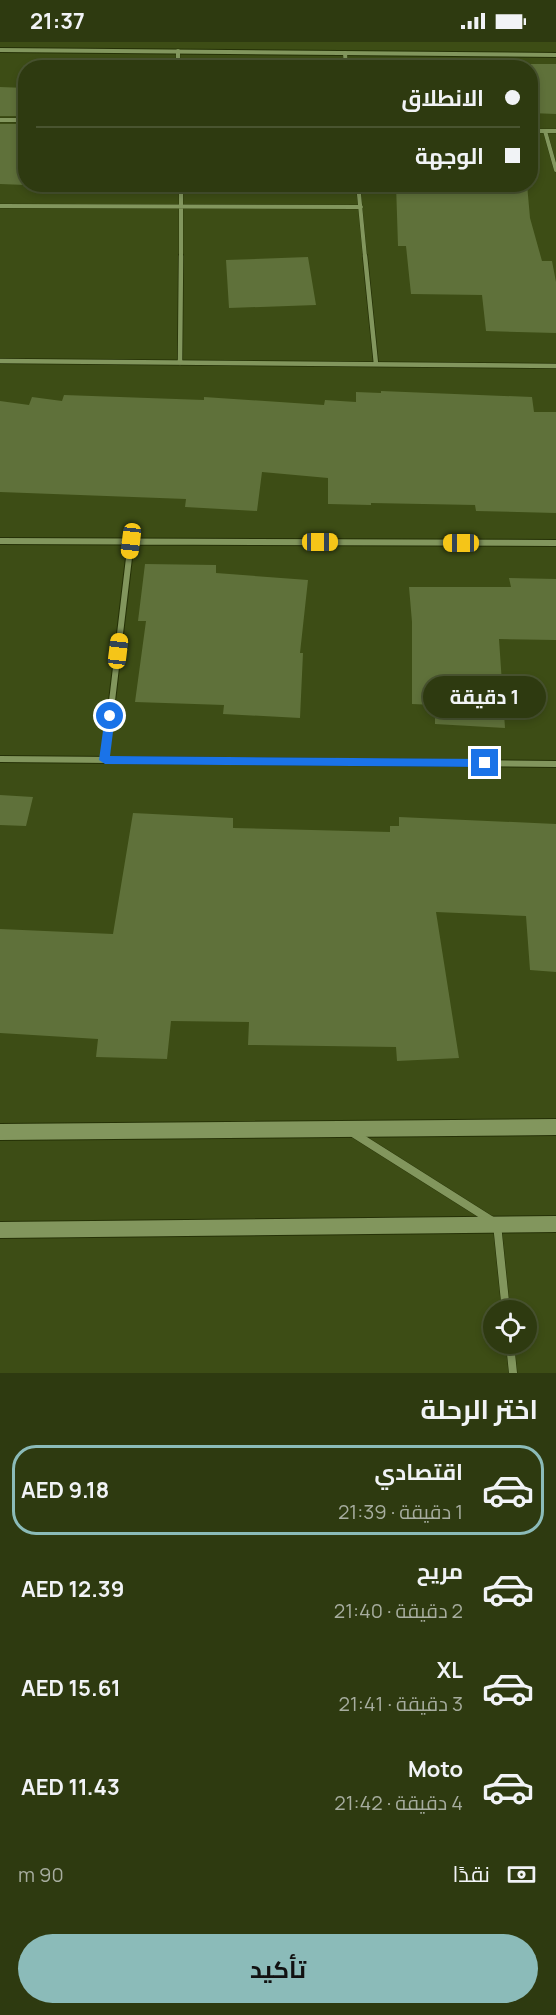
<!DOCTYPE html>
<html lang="ar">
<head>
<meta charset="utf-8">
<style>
  body { margin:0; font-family:Manrope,Cairo,sans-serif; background:#3a451e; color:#f1f3f6; direction:rtl; height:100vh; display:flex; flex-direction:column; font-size:22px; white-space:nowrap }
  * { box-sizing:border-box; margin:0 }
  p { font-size:20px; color:#a7ad9f }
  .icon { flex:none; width:33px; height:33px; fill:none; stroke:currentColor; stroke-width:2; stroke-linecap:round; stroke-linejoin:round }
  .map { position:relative; height:1331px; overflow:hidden; direction:ltr }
  .details { display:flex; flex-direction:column; background:#2e3a10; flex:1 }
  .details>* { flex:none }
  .hud { position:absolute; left:18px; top:18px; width:520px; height:132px; border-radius:24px; box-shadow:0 3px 9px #0003,0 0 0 2px #495430; direction:rtl; display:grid; align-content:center; height:132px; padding:0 18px; background:#2e3a10 }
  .tools { position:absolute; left:483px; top:1258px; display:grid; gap:12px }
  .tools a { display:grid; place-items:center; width:54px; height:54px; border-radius:50%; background:#2e3a10; box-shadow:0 3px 9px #0003,0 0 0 2px #495430; font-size:30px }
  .end { position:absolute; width:27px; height:27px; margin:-14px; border:8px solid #1a73e8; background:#fff; box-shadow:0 0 0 3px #fff }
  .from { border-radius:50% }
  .bubble { position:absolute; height:42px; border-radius:21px; background:#2e3a10; box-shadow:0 3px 9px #0003,0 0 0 2px #495430; font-size:20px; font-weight:700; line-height:42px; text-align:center; direction:rtl }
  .car { position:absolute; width:18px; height:36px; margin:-18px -9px; border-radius:8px; box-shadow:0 0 4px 2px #0007; background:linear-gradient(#f5c518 24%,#345 0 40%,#f5c518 0 76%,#345 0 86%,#f5c518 0) }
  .hud b { display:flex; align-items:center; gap:21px; height:57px; font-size:22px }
  .hud b+b { border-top:2px solid #495430 }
  .hud i { width:15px; height:15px; background:#f1f3f6 }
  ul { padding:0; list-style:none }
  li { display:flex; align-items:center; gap:18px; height:90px; margin:0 12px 9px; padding:0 6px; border:3px solid transparent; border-radius:24px }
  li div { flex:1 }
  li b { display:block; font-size:22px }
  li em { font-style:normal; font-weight:700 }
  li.current { border-color:#8bbbb9 }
  li>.icon { width:54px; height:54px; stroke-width:1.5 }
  h2 { padding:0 18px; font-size:27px; line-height:72px }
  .pay { display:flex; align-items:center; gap:15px; height:66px; padding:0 18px; font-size:22px }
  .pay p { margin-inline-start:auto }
  .primary-button { display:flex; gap:12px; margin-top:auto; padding:12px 18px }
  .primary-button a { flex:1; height:69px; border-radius:36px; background:#8bbbb9; color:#111; font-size:24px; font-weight:700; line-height:69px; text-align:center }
  .status { display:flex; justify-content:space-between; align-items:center; height:42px; padding:0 30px; background:#2e3a10; direction:ltr }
  .status svg { height:16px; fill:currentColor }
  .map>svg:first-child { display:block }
</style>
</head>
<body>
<div class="status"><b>21:37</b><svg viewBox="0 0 49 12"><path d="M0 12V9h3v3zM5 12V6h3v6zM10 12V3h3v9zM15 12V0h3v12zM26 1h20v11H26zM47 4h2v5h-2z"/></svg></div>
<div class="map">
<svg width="556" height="1331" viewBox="0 0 556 1331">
  <rect width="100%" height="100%" fill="#3d4d15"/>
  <path fill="#5f713a" d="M 531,22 L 556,22 L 556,72 L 531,71 Z
    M 0,45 L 26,46 L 26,74 L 0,74 Z
    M 0,82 L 26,82 L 26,143 L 0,142 Z
    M 396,142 L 527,142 L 530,176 L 542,219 L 552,219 L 556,240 L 556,291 L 486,289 L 482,253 L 411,252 L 406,204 L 398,204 Z
    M 308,215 L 316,263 L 229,266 L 226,218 Z
    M 381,349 L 532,355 L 534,370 L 556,370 L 556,471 L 476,469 L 475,463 L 371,461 L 371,463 L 328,462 L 328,436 L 262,430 L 257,469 L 185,465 L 186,457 L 0,450 L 0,359 L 29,363 L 32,355 L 62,359 L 64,353 L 204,358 L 204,355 L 324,363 L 325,358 L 356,360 L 356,350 L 381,351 Z
    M 145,522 L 216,523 L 216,531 L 308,538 L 300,611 L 303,611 L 300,676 L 223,672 L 224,663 L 135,660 L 146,579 L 138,579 Z
    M 509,536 L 556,537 L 556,598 L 499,597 L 505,686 L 435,682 L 435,663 L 412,662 L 412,580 L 409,545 L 511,545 Z
    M 0,753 L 33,755 L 26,784 L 0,783 Z
    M 133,771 L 233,776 L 233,786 L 390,790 L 390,784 L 399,784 L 399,775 L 556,782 L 556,930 L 530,928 L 526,874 L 436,870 L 459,1016 L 397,1019 L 396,1005 L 248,1003 L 249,980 L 171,979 L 167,1017 L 96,1015 L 98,997 L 0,991 L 0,887 L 113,892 Z"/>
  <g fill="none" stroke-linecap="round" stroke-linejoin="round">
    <g stroke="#253106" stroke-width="4.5">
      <path id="street-far3" d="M 178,9 L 178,26
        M 345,11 L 346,26
        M 0,78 L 26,78
        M 531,89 L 556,89
        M 545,89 L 556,128
        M 358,142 L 365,215
        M 0,164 L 361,165
        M 181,215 L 181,142"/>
    </g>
    <g stroke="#253106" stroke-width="6">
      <path id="street-far2" d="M 365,214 L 376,322
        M 0,319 L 556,324
        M 180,321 L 181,214"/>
    </g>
    <g stroke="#253106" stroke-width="8">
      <path id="street-far1" d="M 0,499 L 556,501
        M 0,717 L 556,722
        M 105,718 L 131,499"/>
    </g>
    <g stroke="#253106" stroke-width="9">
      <path id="street" d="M 353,1091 L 497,1182 L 506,1269
        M 510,1302 L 513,1331"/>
    </g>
    <g stroke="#253106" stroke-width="2">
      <path id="secondary" d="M 0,6 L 556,11 L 556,15 L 0,10 Z
        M 556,1077 L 556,1093 L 0,1098 L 0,1082 Z
        M 556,1174 L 556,1190 L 0,1196 L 0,1180 Z"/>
    </g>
    <use href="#street-far3" stroke="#82965d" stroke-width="4"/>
    <use href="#street-far2" stroke="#82965d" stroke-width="4.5"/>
    <use href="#street-far1" stroke="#82965d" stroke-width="6"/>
    <use href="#street" stroke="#82965d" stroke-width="8"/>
    <use href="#secondary" fill="#82965d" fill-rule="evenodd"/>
  </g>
  <path fill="#1a73e8" d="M 110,670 L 115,674 L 110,714 L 485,717 L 490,721 L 485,725 L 105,722 L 99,718 L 105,674 Z"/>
</svg>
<div class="tools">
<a><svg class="icon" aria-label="locate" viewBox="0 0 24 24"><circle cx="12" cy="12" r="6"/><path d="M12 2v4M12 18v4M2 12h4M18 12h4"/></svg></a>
</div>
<i class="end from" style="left:110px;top:674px"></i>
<i class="end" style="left:485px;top:721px"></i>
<div class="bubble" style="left:423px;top:634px;width:123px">1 دقيقة</div>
<i class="car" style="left:131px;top:499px;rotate:187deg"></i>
<i class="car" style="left:320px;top:500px;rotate:90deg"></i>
<i class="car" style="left:461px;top:501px;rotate:270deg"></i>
<i class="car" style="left:118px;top:609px;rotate:7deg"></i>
<div class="hud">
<b><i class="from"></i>الانطلاق</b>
<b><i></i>الوجهة</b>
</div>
</div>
<section class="details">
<h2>اختر الرحلة</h2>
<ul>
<li class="current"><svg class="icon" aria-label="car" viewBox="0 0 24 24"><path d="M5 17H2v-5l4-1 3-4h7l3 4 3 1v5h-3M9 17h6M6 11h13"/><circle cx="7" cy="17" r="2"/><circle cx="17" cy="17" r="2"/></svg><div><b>اقتصادي</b><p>1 دقيقة · 21:39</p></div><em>AED 9.18</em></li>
<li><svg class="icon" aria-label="car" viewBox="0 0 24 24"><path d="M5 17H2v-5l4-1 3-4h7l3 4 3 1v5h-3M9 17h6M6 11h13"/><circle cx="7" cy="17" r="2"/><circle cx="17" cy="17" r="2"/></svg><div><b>مريح</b><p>2 دقيقة · 21:40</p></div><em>AED 12.39</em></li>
<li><svg class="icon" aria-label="car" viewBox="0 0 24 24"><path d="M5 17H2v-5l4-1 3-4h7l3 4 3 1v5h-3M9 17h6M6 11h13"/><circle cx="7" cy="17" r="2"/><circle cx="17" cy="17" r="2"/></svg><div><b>XL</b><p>3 دقيقة · 21:41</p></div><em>AED 15.61</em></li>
<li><svg class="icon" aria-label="car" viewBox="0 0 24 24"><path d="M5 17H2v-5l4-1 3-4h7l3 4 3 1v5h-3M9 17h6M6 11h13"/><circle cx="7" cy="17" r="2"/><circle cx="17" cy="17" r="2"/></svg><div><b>Moto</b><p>4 دقيقة · 21:42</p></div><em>AED 11.43</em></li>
</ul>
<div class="pay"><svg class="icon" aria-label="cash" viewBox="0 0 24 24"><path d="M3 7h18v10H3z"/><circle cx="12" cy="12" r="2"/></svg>نقدًا<p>90 m</p></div>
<div class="primary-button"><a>تأكيد</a></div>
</section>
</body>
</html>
